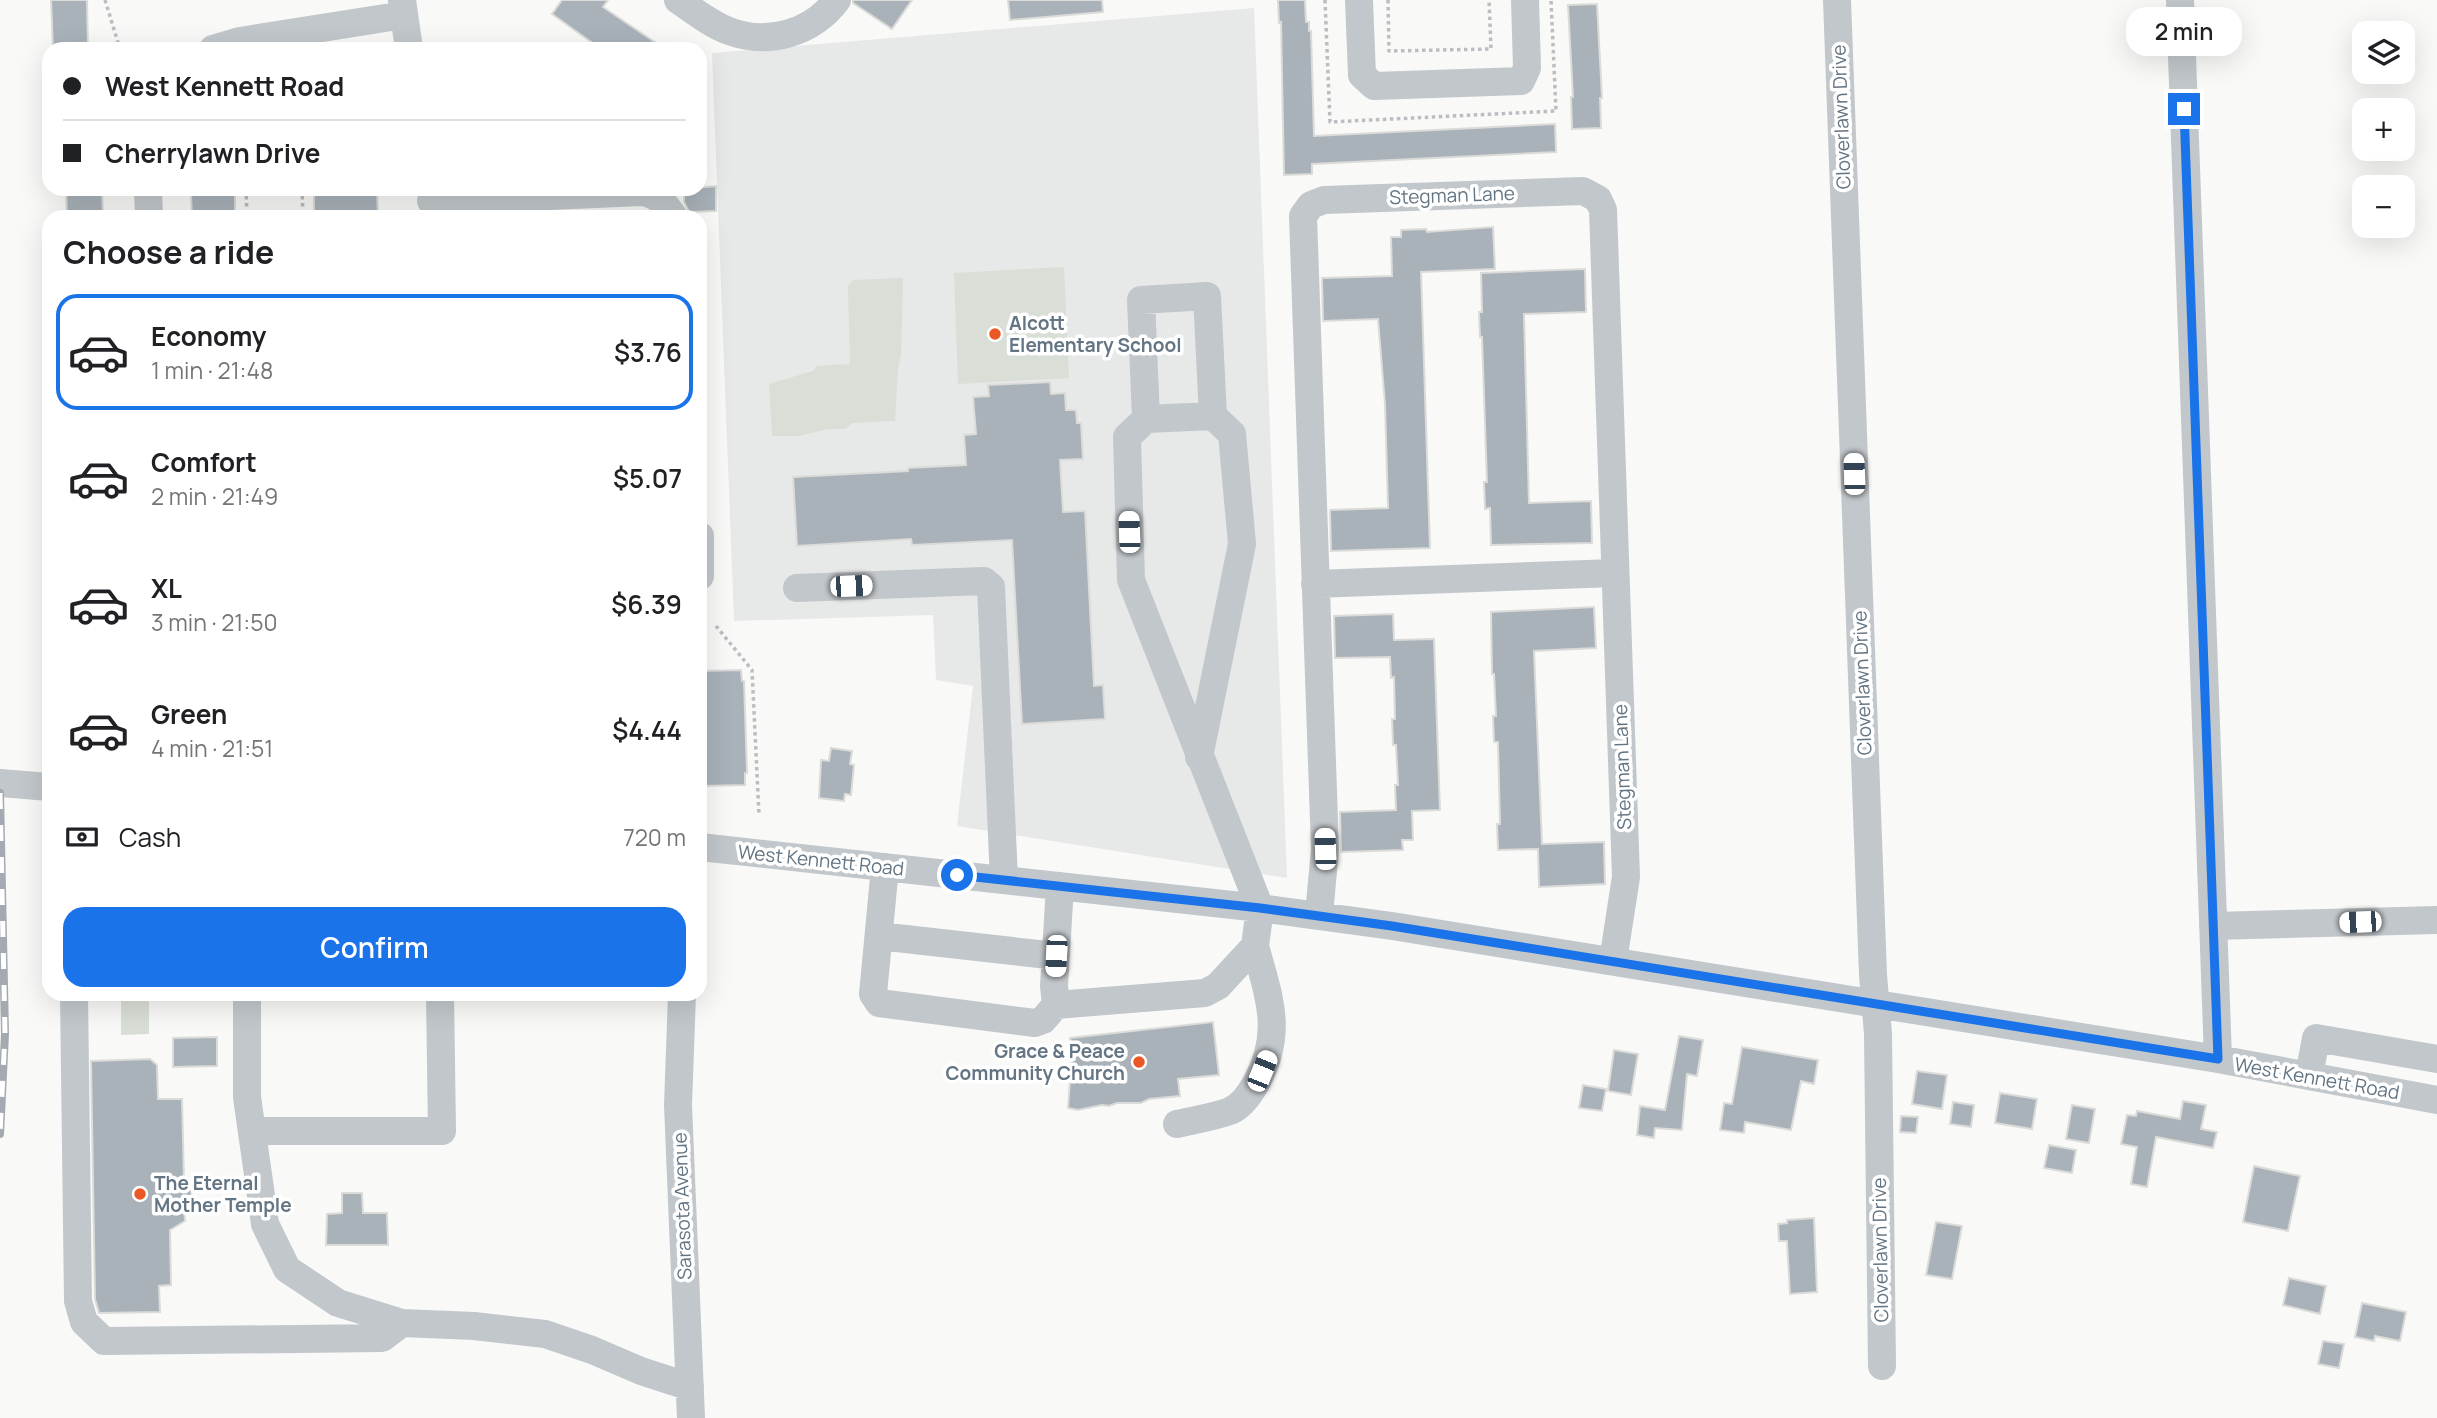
<!DOCTYPE html>
<html lang="en">
<head>
<meta charset="utf-8">
<style>
  body { margin:0; font-family:Manrope,sans-serif; background:#f2f2f2; color:#202124; height:100vh; display:flex; flex-direction:column; font-size:26px; white-space:nowrap }
  * { box-sizing:border-box; margin:0 }
  p { font-size:23px; color:#757577 }
  .icon { flex:none; width:38px; height:38px; fill:none; stroke:currentColor; stroke-width:2; stroke-linecap:round; stroke-linejoin:round }
  .map { position:relative; flex:1; overflow:hidden }
  .drawer { position:absolute; left:42px; top:210px; width:665px; height:791px; display:flex; flex-direction:column; background:#fff; border-radius:21px; box-shadow:0 7px 28px #0002 }
  .drawer>* { flex:none }
  .guide { position:absolute; left:42px; top:42px; width:665px; height:154px; border-radius:21px; box-shadow:0 7px 28px #0002; display:grid; align-content:center; height:154px; padding:0 21px; background:#fff }
  .fabs { position:absolute; left:2352px; top:21px; display:grid; gap:14px }
  .fabs a { display:grid; place-items:center; width:63px; height:63px; border-radius:14px; background:#fff; box-shadow:0 7px 28px #0002; font-size:35px }
  .end { position:absolute; width:32px; height:32px; margin:-16px; border:9px solid #1a73e8; background:#fff; box-shadow:0 0 0 4px #fff }
  .from { border-radius:50% }
  .bubble { position:absolute; height:49px; border-radius:21px; background:#fff; box-shadow:0 7px 28px #0002; font-size:23px; font-weight:600; line-height:49px; text-align:center }
  .car { position:absolute; width:21px; height:42px; margin:-21px -10px; border-radius:9px; box-shadow:0 0 5px 2px #0007; background:linear-gradient(#fff 24%,#345 0 40%,#fff 0 76%,#345 0 86%,#fff 0) }
  .guide b { display:flex; align-items:center; gap:24px; height:66px; font-size:26px }
  .guide b+b { border-top:2px solid #e0e0e0 }
  .guide i { width:18px; height:18px; background:#202124 }
  ul { padding:0; list-style:none }
  li { display:flex; align-items:center; gap:21px; height:116px; margin:0 14px 10px; padding:0 7px; border:4px solid transparent; border-radius:21px }
  li div { flex:1 }
  li b { display:block; font-size:26px }
  li em { font-style:normal; font-weight:600 }
  li.current { border-color:#1a73e8 }
  li>.icon { width:63px; height:63px; stroke-width:1.5 }
  h2 { padding:0 21px; font-size:32px; line-height:84px }
  .pay { display:flex; align-items:center; gap:18px; height:77px; padding:0 21px; font-size:26px }
  .pay p { margin-inline-start:auto }
  .primary-button { display:flex; gap:14px; margin-top:auto; padding:14px 21px }
  .primary-button a { flex:1; height:80px; border-radius:21px; background:#1a73e8; color:#fff; font-size:28px; font-weight:600; line-height:80px; text-align:center }
  .map>svg:first-child { display:block }
</style>
</head>
<body>
<div class="map">
<svg width="2437" height="1418" viewBox="0 0 2437 1418">
  <rect width="100%" height="100%" fill="#f9f9f7"/>
  <path fill="#e7e8e8" d="M 1254,8 L 1287,878 L 957,826 L 973,686 L 936,680 L 933,615 L 734,621 L 712,53 Z"/>
  <path fill="#d9ded6" d="M 1064,267 L 1069,378 L 958,384 L 954,273 Z
    M 903,278 L 901,354 L 898,369 L 895,421 L 852,423 L 846,429 L 828,429 L 799,436 L 772,436 L 769,384 L 813,371 L 817,366 L 850,364 L 848,286 L 853,280 Z
    M 121,994 L 149,994 L 149,1034 L 121,1035 Z"/>
  <path fill="#a9b2b9" stroke="#dbdbd9" stroke-width="2" d="M 51,0 L 87,0 L 88,49 L 53,49 Z
    M 562,0 L 608,0 L 603,7 L 665,49 L 601,49 L 552,14 Z
    M 853,0 L 912,0 L 892,29 L 853,3 Z
    M 1008,0 L 1102,0 L 1103,12 L 1010,20 Z
    M 1278,0 L 1305,0 L 1306,22 L 1309,22 L 1309,31 L 1311,31 L 1314,136 L 1555,124 L 1556,152 L 1312,164 L 1312,174 L 1284,175 L 1281,22 L 1279,23 Z
    M 1597,4 L 1602,98 L 1600,98 L 1601,128 L 1572,129 L 1571,97 L 1573,97 L 1568,5 Z
    M 716,186 L 716,211 L 689,212 L 684,202 L 684,189 Z
    M 66,189 L 102,189 L 103,217 L 67,217 Z
    M 314,189 L 377,189 L 378,216 L 314,217 Z
    M 235,194 L 235,217 L 192,217 L 191,195 Z
    M 1493,227 L 1495,269 L 1421,272 L 1430,548 L 1331,551 L 1330,510 L 1388,508 L 1385,404 L 1378,319 L 1323,321 L 1322,278 L 1392,276 L 1391,237 L 1401,237 L 1401,230 L 1426,229 L 1427,232 Z
    M 1585,269 L 1586,312 L 1524,314 L 1529,503 L 1591,501 L 1592,543 L 1491,545 L 1490,508 L 1485,509 L 1484,482 L 1487,482 L 1482,337 L 1480,337 L 1479,312 L 1482,312 L 1481,273 Z
    M 1050,382 L 1051,394 L 1065,393 L 1066,410 L 1076,410 L 1077,423 L 1081,423 L 1083,459 L 1060,460 L 1063,512 L 1085,511 L 1094,686 L 1103,685 L 1105,719 L 1022,724 L 1012,540 L 912,545 L 911,539 L 797,546 L 793,477 L 908,471 L 908,468 L 966,465 L 964,435 L 976,434 L 973,397 L 989,396 L 988,385 Z
    M 1594,607 L 1596,648 L 1534,651 L 1542,844 L 1604,842 L 1605,884 L 1539,887 L 1538,849 L 1498,850 L 1497,824 L 1500,824 L 1498,742 L 1494,742 L 1493,716 L 1496,716 L 1494,674 L 1492,674 L 1491,612 Z
    M 1393,614 L 1394,640 L 1434,639 L 1440,810 L 1412,811 L 1413,840 L 1402,840 L 1403,850 L 1341,852 L 1340,812 L 1396,810 L 1395,785 L 1398,785 L 1396,745 L 1393,745 L 1392,719 L 1395,719 L 1394,677 L 1391,678 L 1390,657 L 1335,658 L 1334,616 Z
    M 741,670 L 742,681 L 744,681 L 747,773 L 745,773 L 745,785 L 702,786 L 700,671 Z
    M 831,748 L 852,751 L 850,764 L 854,765 L 851,795 L 845,794 L 844,801 L 819,798 L 821,760 L 829,761 Z
    M 1213,1022 L 1219,1075 L 1178,1079 L 1180,1096 L 1149,1099 L 1141,1103 L 1117,1103 L 1109,1106 L 1102,1105 L 1078,1110 L 1068,1108 L 1072,1052 L 1070,1038 Z
    M 1679,1036 L 1703,1040 L 1697,1076 L 1687,1074 L 1682,1130 L 1655,1128 L 1654,1138 L 1637,1135 L 1640,1106 L 1665,1110 Z
    M 217,1037 L 217,1066 L 173,1067 L 173,1038 Z
    M 1742,1047 L 1818,1060 L 1814,1084 L 1801,1081 L 1791,1130 L 1745,1122 L 1744,1133 L 1720,1130 L 1724,1103 L 1732,1104 Z
    M 1614,1050 L 1638,1054 L 1631,1095 L 1608,1091 Z
    M 150,1059 L 157,1065 L 158,1099 L 182,1099 L 184,1181 L 191,1181 L 192,1207 L 184,1207 L 185,1221 L 170,1230 L 171,1285 L 159,1286 L 160,1312 L 99,1313 L 95,1299 L 91,1061 Z
    M 1917,1071 L 1947,1075 L 1942,1109 L 1912,1104 Z
    M 1583,1085 L 1606,1089 L 1602,1111 L 1579,1108 Z
    M 2000,1093 L 2037,1099 L 2032,1129 L 1995,1123 Z
    M 2183,1101 L 2206,1105 L 2201,1129 L 2217,1132 L 2213,1148 L 2156,1137 L 2147,1187 L 2131,1184 L 2137,1147 L 2121,1144 L 2127,1115 L 2136,1116 L 2137,1111 L 2180,1119 Z
    M 1953,1102 L 1974,1105 L 1971,1127 L 1950,1124 Z
    M 2072,1105 L 2095,1109 L 2089,1143 L 2066,1139 Z
    M 1901,1116 L 1918,1117 L 1916,1133 L 1900,1132 Z
    M 2049,1145 L 2076,1150 L 2072,1173 L 2044,1168 Z
    M 2254,1166 L 2300,1176 L 2288,1231 L 2243,1222 Z
    M 342,1193 L 362,1193 L 363,1213 L 387,1213 L 388,1245 L 326,1245 L 327,1214 L 342,1213 Z
    M 1814,1218 L 1817,1292 L 1790,1294 L 1787,1241 L 1779,1241 L 1778,1224 L 1787,1223 L 1787,1220 Z
    M 1936,1222 L 1962,1226 L 1952,1279 L 1926,1275 Z
    M 2289,1278 L 2326,1286 L 2320,1314 L 2283,1305 Z
    M 2362,1303 L 2406,1312 L 2400,1341 L 2375,1336 L 2374,1341 L 2355,1337 Z
    M 2323,1341 L 2344,1344 L 2339,1368 L 2318,1364 Z"/>
  <g fill="none" stroke-linecap="round" stroke-linejoin="round">
    <path stroke="#babec1" stroke-width="3.5" stroke-dasharray="3.5 3.5" stroke-linecap="butt" d="M 105,0 L 120,49
      M 1325,0 L 1330,122 L 1556,111 L 1551,0
      M 1388,0 L 1389,51 L 1491,49 L 1489,0
      M 246,189 L 247,217
      M 302,189 L 303,217
      M 716,626 L 752,670 L 759,815"/>
    <path stroke="#c2c7cb" stroke-width="28" d="M 402,0 L 409,49
      M 678,0 C 694,11 712,25 729,31 C 768,46 812,33 837,0
      M 1359,0 L 1362,75 L 1374,86 L 1521,81 L 1527,68 L 1525,0
      M 1837,0 L 1873,975 L 1878,1034 L 1882,1366
      M 2180,0 L 2218,1059
      M 213,49 L 240,41 L 404,15
      M 148,189 L 149,217
      M 431,201 L 642,192 C 658,194 665,204 674,217
      M 1146,419 L 1141,300 L 1207,296 L 1213,416
      M 700,536 L 700,576
      M 1315,584 L 1615,573
      M 797,588 L 984,581 L 991,587 L 1004,880
      M 0,783 L 49,787
      M 700,847 L 1260,908 L 1392,926 L 2218,1059 L 2437,1100
      M 885,867 L 873,994 L 879,1003 L 1035,1023 L 1043,1020 L 1056,1005 L 1205,993 L 1218,986 L 1255,946 L 1260,908 L 1131,580 L 1127,437 L 1146,419 L 1213,416 L 1232,434 L 1242,544 L 1199,757
      M 1319,915 L 1325,849 L 1303,216 L 1311,205 L 1324,200 L 1583,191 L 1598,199 L 1603,210 L 1626,877 L 1613,961
      M 2213,926 L 2437,920
      M 879,936 L 1056,956
      M 74,994 L 78,1301 L 84,1322 L 104,1341 L 382,1338 L 402,1323
      M 247,994 L 247,1097 L 265,1224 L 287,1269 L 338,1303 L 402,1323 L 474,1326 L 545,1334 L 592,1350 L 641,1371 L 690,1387
      M 682,994 L 678,1105 L 691,1418
      M 1056,1005 L 1054,986 L 1060,886
      M 2309,1076 L 2316,1038 L 2437,1059
      M 1177,1124 C 1194,1120 1214,1117 1230,1111 C 1242,1106 1250,1094 1256,1083 C 1284,1033 1269,997 1255,946
      M 252,1131 L 442,1131 L 440,994"/>
    <g stroke="#a3aab1" stroke-width="8">
      <path id="rail" d="M 0,793 L 5,1034 L 0,1134"/>
    </g>
    <use href="#rail" stroke="#fff" stroke-width="5" stroke-dasharray="16" stroke-linecap="butt"/>
  </g>
  <g fill="none" stroke-linecap="round" stroke-linejoin="round">
    <path stroke="#1a73e8" stroke-width="9" d="M 957,875 L 1260,908 L 1392,926 L 2218,1059 L 2184,109"/>
  </g>
  <g fill="#eb5725" stroke="#fff" stroke-width="2.5">
    <circle cx="995" cy="334" r="7"/>
    <circle cx="1139" cy="1062" r="7"/>
    <circle cx="140" cy="1194" r="7"/>
  </g>
  <g text-anchor="middle" stroke-width="7" stroke-linejoin="round" paint-order="stroke">
    <g font-size="19" fill="#637483" stroke="#fff">
      <text transform="translate(1841 117) rotate(-92)" y="7">Cloverlawn Drive</text>
      <text transform="translate(1452 195) rotate(-2)" y="7">Stegman Lane</text>
      <text transform="translate(1862 683) rotate(-92)" y="7">Cloverlawn Drive</text>
      <text transform="translate(1622 767) rotate(-92)" y="7">Stegman Lane</text>
      <text transform="translate(821 860) rotate(6)" y="7">West Kennett Road</text>
      <text transform="translate(2317 1078) rotate(10)" y="7">West Kennett Road</text>
      <text transform="translate(682 1206) rotate(-92)" y="7">Sarasota Avenue</text>
      <text transform="translate(1880 1250) rotate(-91)" y="7">Cloverlawn Drive</text>
    </g>
    <g font-size="19" font-weight="bold" fill="#637483" stroke="#fff" text-anchor="start">
      <text x="1009" y="330">Alcott<tspan x="1009" dy="22">Elementary School</tspan></text>
      <text x="1125" y="1058" text-anchor="end">Grace &amp; Peace<tspan x="1125" dy="22">Community Church</tspan></text>
      <text x="154" y="1190">The Eternal<tspan x="154" dy="22">Mother Temple</tspan></text>
    </g>
  </g>
</svg>
<div class="fabs">
<a><svg class="icon" aria-label="layers" viewBox="0 0 24 24"><path d="M12 4l9 5-9 5-9-5zM3 14l9 5 9-5"/></svg></a>
<a>+</a>
<a>−</a>
</div>
<i class="end from" style="left:957px;top:875px"></i>
<i class="end" style="left:2184px;top:109px"></i>
<div class="bubble" style="left:2126px;top:7px;width:116px">2 min</div>
<i class="car" style="left:1854px;top:474px;rotate:358deg"></i>
<i class="car" style="left:1129px;top:532px;rotate:358deg"></i>
<i class="car" style="left:851px;top:586px;rotate:88deg"></i>
<i class="car" style="left:1325px;top:849px;rotate:358deg"></i>
<i class="car" style="left:2360px;top:922px;rotate:268deg"></i>
<i class="car" style="left:1056px;top:956px;rotate:183deg"></i>
<i class="car" style="left:1262px;top:1071px;rotate:22deg"></i>
<div class="guide">
<b><i class="from"></i>West Kennett Road</b>
<b><i></i>Cherrylawn Drive</b>
</div>
<section class="drawer">
<h2>Choose a ride</h2>
<ul>
<li class="current"><svg class="icon" aria-label="car" viewBox="0 0 24 24"><path d="M5 17H2v-5l4-1 3-4h7l3 4 3 1v5h-3M9 17h6M6 11h13"/><circle cx="7" cy="17" r="2"/><circle cx="17" cy="17" r="2"/></svg><div><b>Economy</b><p>1 min · 21:48</p></div><em>$3.76</em></li>
<li><svg class="icon" aria-label="car" viewBox="0 0 24 24"><path d="M5 17H2v-5l4-1 3-4h7l3 4 3 1v5h-3M9 17h6M6 11h13"/><circle cx="7" cy="17" r="2"/><circle cx="17" cy="17" r="2"/></svg><div><b>Comfort</b><p>2 min · 21:49</p></div><em>$5.07</em></li>
<li><svg class="icon" aria-label="car" viewBox="0 0 24 24"><path d="M5 17H2v-5l4-1 3-4h7l3 4 3 1v5h-3M9 17h6M6 11h13"/><circle cx="7" cy="17" r="2"/><circle cx="17" cy="17" r="2"/></svg><div><b>XL</b><p>3 min · 21:50</p></div><em>$6.39</em></li>
<li><svg class="icon" aria-label="car" viewBox="0 0 24 24"><path d="M5 17H2v-5l4-1 3-4h7l3 4 3 1v5h-3M9 17h6M6 11h13"/><circle cx="7" cy="17" r="2"/><circle cx="17" cy="17" r="2"/></svg><div><b>Green</b><p>4 min · 21:51</p></div><em>$4.44</em></li>
</ul>
<div class="pay"><svg class="icon" aria-label="cash" viewBox="0 0 24 24"><path d="M3 7h18v10H3z"/><circle cx="12" cy="12" r="2"/></svg>Cash<p>720 m</p></div>
<div class="primary-button"><a>Confirm</a></div>
</section>
</div>
</body>
</html>
